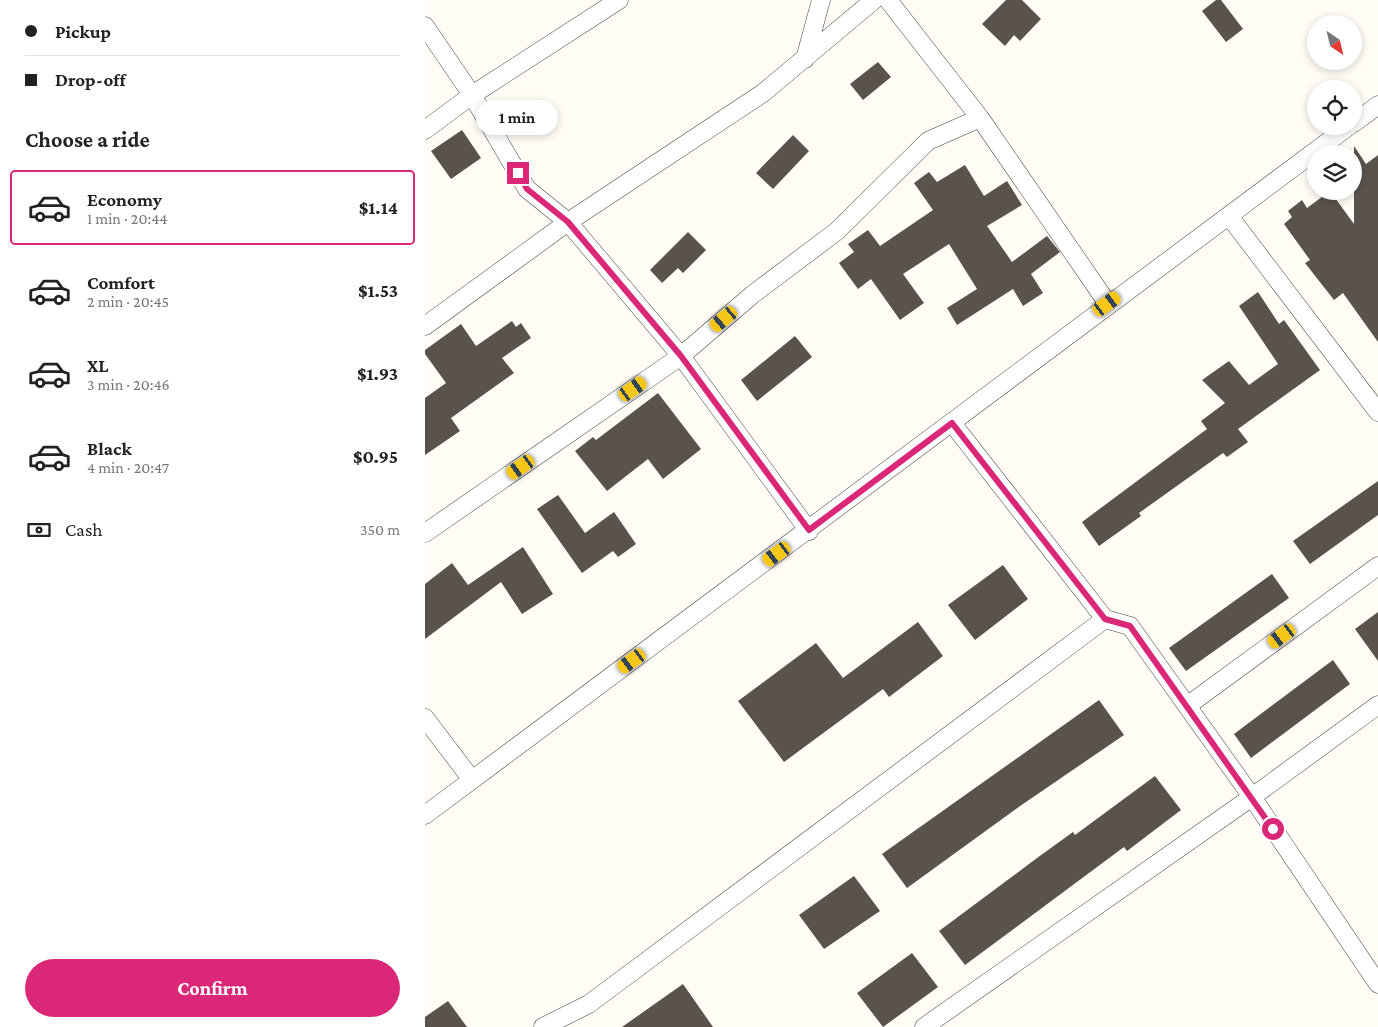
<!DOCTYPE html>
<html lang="en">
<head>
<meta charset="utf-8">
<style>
  body { margin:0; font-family:"Crimson Pro",serif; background:#f2f2f2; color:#222; height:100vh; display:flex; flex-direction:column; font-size:19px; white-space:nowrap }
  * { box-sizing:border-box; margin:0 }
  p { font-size:16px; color:#767676 }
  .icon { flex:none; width:28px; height:28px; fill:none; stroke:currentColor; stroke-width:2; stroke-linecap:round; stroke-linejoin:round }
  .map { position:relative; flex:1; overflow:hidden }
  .sheet { display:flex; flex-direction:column; background:#fff; width:425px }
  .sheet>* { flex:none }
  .banner { display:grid; align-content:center; height:110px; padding:0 25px; background:#fff }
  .needle { width:32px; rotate:145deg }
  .tools { position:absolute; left:882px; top:15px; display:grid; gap:10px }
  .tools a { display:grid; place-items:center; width:55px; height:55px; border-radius:50%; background:#fff; box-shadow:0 2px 8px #0003; font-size:25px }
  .end { position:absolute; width:22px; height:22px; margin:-11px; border:6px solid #db2777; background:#fff; box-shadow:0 0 0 2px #fff }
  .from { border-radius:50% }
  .bubble { position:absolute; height:35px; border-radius:18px; background:#fff; box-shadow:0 2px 8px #0003; font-size:16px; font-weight:700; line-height:35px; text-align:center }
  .car { position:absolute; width:15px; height:30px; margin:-15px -8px; border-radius:6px; box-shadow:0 0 4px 1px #0007; background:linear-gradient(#f5c518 24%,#345 0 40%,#f5c518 0 76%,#345 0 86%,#f5c518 0) }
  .banner b { display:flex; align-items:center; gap:18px; height:48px; font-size:19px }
  .banner b+b { border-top:1px solid #e0e0e0 }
  .banner i { width:12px; height:12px; background:#222 }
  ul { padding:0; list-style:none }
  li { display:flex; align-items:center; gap:15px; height:75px; margin:0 10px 8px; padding:0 15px; border:2px solid transparent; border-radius:5px }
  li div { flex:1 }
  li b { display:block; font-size:19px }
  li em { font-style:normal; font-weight:700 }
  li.selected { border-color:#db2777 }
  li>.icon { width:45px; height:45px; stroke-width:1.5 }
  h2 { padding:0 25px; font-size:22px; line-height:60px }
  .pay { display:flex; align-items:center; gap:12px; height:55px; padding:0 25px; font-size:19px }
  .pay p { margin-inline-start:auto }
  .cta { display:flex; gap:10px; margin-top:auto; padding:10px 25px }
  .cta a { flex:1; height:58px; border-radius:30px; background:#db2777; color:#fff; font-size:20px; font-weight:700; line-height:58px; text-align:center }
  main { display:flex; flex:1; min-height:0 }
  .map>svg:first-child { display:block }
</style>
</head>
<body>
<main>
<section class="sheet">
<div class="banner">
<b><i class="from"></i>Pickup</b>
<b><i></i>Drop-off</b>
</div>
<h2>Choose a ride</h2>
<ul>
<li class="selected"><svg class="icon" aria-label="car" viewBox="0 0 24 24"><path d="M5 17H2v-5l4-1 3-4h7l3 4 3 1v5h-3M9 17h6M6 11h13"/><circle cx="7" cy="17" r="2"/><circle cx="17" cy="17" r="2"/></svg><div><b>Economy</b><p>1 min · 20:44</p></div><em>$1.14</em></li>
<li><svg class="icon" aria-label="car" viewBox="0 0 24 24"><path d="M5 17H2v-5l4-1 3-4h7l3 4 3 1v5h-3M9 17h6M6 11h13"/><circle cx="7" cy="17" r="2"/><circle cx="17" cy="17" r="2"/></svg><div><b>Comfort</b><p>2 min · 20:45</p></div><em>$1.53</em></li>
<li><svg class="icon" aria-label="car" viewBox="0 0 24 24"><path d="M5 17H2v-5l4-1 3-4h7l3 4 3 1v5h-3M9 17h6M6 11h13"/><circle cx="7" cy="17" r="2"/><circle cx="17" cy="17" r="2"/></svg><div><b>XL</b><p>3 min · 20:46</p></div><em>$1.93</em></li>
<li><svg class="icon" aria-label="car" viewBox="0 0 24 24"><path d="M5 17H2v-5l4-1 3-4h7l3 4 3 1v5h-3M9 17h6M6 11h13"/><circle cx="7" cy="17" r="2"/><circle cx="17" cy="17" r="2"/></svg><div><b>Black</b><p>4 min · 20:47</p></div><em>$0.95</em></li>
</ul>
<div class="pay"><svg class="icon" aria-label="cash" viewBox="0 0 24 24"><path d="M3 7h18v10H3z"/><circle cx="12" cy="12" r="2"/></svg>Cash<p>350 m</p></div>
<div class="cta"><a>Confirm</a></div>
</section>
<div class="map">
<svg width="953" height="1027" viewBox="0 0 953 1027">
  <rect width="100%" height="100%" fill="#fffdf5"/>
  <path fill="#5a524d" d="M 581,0 L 597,0 L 616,19 L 595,41 L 589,35 L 580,46 L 557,24 Z
    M 791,0 L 796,0 L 818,29 L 801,42 L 777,11 Z
    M 453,62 L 466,77 L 438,100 L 425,84 Z
    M 37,130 L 56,158 L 26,179 L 6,151 Z
    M 368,135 L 384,151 L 348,189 L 331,173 Z
    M 929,146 L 941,164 L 953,155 L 953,342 L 918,293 L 909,300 L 880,263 L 885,260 L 859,224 L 867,217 L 863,211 L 877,200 L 882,208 L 905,191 L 929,224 Z
    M 540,165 L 559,196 L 582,181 L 597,205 L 562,226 L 587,262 L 622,236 L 635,252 L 606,274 L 618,293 L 598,306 L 588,289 L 532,325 L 522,308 L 552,289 L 524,244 L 478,274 L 499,303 L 475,320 L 446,279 L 433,289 L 414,263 L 429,252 L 423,244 L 443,230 L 455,246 L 508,210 L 489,183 L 504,172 L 512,182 Z
    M 263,232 L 281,250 L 258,273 L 253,268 L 237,283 L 225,270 Z
    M 833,292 L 854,324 L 859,320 L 895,370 L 813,429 L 823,442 L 802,457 L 798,453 L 714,513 L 716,516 L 674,546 L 657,522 L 782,429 L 776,421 L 800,403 L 777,380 L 804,361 L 824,385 L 853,364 L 814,306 Z
    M 87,321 L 91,327 L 96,323 L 106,338 L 77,358 L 89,373 L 26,418 L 35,431 L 0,455 L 0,398 L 21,383 L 0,354 L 0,350 L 36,324 L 51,346 Z
    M 370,336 L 387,357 L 332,401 L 316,380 Z
    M 233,393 L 276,449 L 238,479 L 223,459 L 182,491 L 150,451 L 168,437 L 171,440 Z
    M 953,481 L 953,515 L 885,564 L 868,541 Z
    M 133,495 L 160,533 L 189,512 L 211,544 L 193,557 L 188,551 L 157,573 L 112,509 Z
    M 98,547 L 128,594 L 97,614 L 76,582 L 0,639 L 0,584 L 27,563 L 43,585 Z
    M 578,565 L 603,599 L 550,640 L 523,605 Z
    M 847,574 L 864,598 L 761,671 L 744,648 Z
    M 953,612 L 953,661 L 930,629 Z
    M 493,622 L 518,656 L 464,697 L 458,689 L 359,762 L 313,701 L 391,643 L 418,678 Z
    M 908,660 L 925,684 L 826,758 L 809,734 Z
    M 674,700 L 699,735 L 598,804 L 482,888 L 457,854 Z
    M 730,776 L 756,810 L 702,851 L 699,847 L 540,965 L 514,931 L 612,858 L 648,832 L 650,835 Z
    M 429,876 L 455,911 L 399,949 L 374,915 Z
    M 487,953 L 513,987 L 458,1027 L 432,993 Z
    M 258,984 L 288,1027 L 197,1027 Z
    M 23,1001 L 42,1027 L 0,1027 L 0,1017 Z"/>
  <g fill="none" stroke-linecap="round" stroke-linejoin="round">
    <g stroke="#444" stroke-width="19">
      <path id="minor" d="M 463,0 L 555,118 L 683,304
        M 0,26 L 47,95 L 102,189 L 143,222 L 256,356 L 384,531
        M 380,59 L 396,0
        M 929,123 L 953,105
        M 0,130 L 47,95 L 194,0
        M 804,216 L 953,412
        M 0,326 L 143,222 L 338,93 L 449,0
        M 527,423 L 680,619 L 705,626 L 827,797 L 953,984
        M 0,533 L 256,356 L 327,295 L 412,231 L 503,141 L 555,118
        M 762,706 L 953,566
        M 0,718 L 47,780
        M 0,815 L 924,126
        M 118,1027 L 164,1004 L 680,619
        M 499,1027 L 827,797 L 953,705"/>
    </g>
    <use href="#minor" stroke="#fff" stroke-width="18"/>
  </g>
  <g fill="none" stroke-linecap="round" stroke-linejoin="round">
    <path stroke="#db2777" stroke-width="6" d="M 93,173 L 102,189 L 143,222 L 256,356 L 384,530 L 527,423 L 680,619 L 705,626 L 848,829"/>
  </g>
</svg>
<div class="tools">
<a><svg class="needle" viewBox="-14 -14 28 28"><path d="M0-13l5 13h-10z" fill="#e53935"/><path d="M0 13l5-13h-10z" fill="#767676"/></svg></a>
<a><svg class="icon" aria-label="locate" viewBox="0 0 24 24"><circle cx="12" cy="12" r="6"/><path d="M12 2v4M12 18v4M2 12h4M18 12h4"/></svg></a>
<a><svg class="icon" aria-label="layers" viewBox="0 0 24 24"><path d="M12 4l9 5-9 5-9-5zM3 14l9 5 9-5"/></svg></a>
</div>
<i class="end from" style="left:848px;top:829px"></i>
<i class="end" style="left:93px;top:173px"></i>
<div class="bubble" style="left:51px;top:100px;width:82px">1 min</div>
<i class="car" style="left:682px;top:304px;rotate:54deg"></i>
<i class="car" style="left:299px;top:319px;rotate:230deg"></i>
<i class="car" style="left:208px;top:389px;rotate:55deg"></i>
<i class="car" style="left:96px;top:467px;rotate:235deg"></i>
<i class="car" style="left:352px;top:554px;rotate:234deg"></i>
<i class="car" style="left:857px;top:636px;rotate:234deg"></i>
<i class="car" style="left:207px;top:661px;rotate:234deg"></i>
</div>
</main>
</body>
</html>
